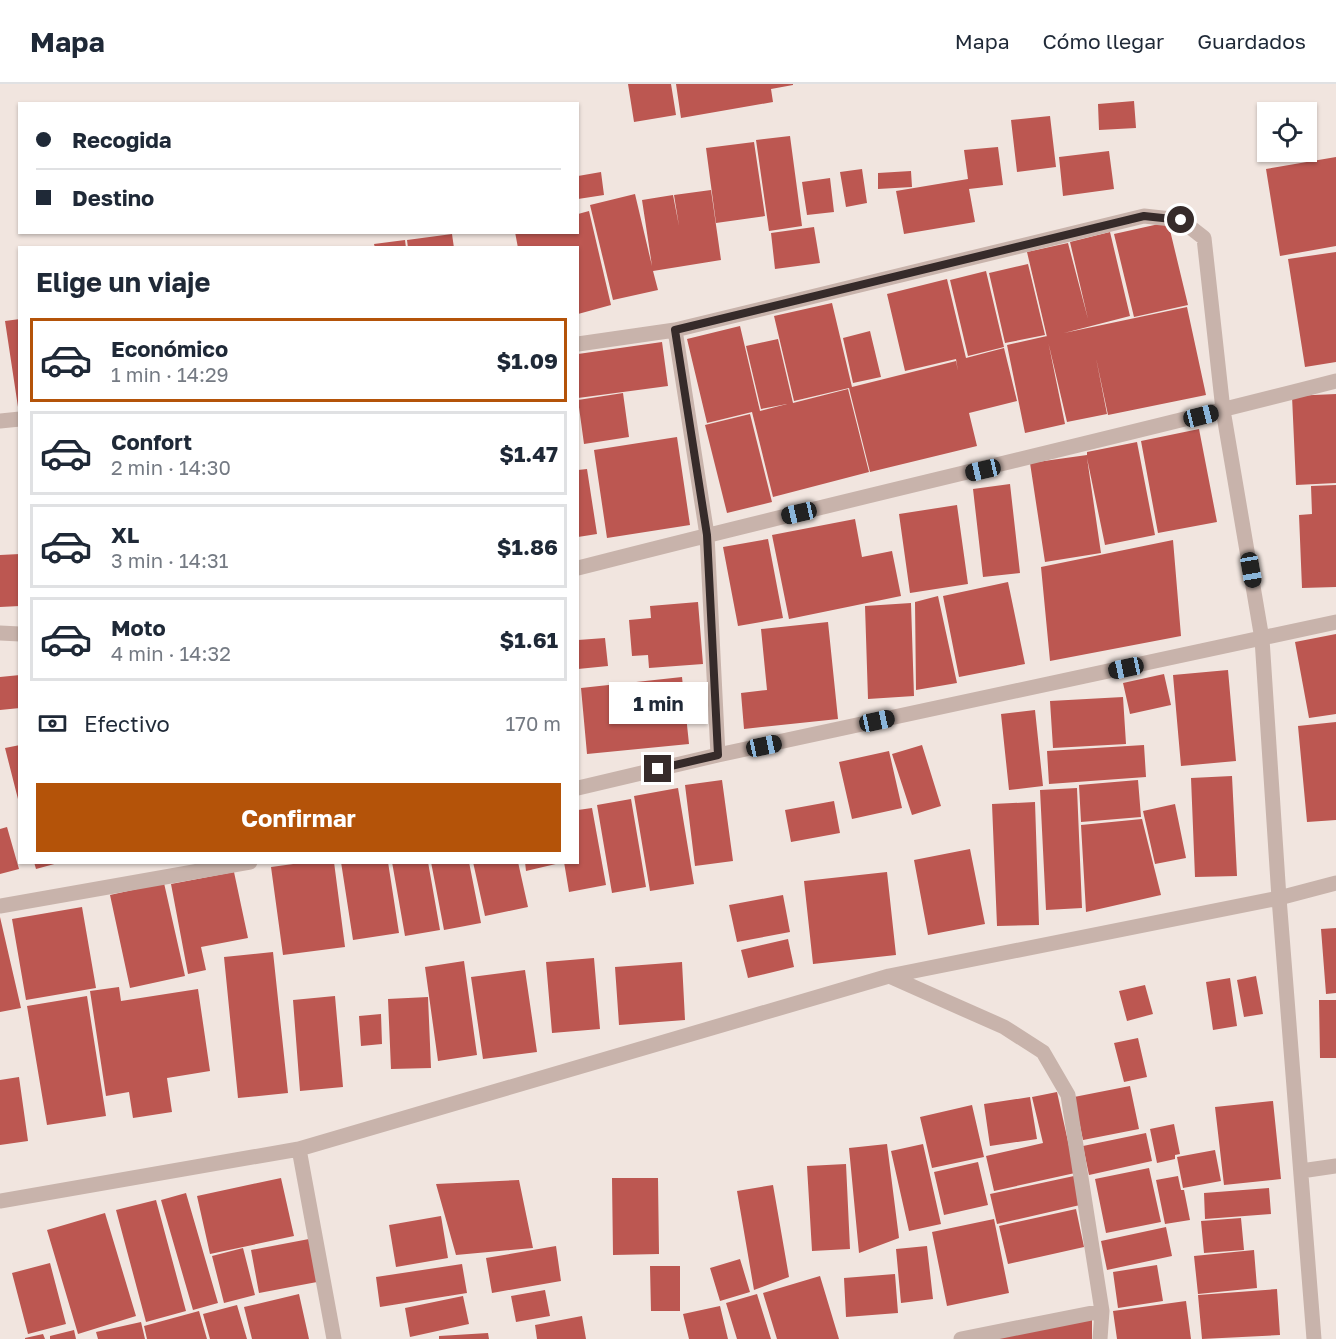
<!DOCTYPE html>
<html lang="es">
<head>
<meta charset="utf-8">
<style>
  body { margin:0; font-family:"Golos Text",sans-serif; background:#f2f2f3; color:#1f2937; height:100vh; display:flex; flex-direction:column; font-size:22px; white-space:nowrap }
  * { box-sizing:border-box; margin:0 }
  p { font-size:20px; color:#747a83 }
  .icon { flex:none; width:33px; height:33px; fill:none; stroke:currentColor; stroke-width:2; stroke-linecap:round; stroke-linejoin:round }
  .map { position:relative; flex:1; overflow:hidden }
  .details { position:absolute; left:18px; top:162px; width:561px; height:618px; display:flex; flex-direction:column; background:#fff; border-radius:0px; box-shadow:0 2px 4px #0004 }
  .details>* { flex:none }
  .guide { position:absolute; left:18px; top:18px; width:561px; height:132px; border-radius:0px; box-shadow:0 2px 4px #0004; display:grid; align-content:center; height:132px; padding:0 18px; background:#fff }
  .fabs { position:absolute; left:1257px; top:18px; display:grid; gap:12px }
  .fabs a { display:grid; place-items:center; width:60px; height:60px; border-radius:0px; background:#fff; box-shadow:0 2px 4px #0004; font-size:30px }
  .end { position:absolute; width:27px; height:27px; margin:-14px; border:8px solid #362b2a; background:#fff; box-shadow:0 0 0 3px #fff }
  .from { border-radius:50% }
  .bubble { position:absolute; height:42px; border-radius:0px; background:#fff; box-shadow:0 2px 4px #0004; font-size:20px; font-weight:700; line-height:42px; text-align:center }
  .car { position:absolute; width:18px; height:36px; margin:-18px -9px; border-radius:8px; box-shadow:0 0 4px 2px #0007; background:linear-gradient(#222 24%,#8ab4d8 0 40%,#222 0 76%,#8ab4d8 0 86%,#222 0) }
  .guide b { display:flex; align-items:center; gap:21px; height:57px; font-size:22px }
  .guide b+b { border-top:2px solid #e0e1e3 }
  .guide i { width:15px; height:15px; background:#1f2937 }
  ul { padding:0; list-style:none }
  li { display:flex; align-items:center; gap:18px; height:84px; margin:0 12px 9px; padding:0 6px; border:3px solid #e0e1e3; border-radius:0px }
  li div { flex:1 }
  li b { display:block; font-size:22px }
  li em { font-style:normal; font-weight:700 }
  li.selected { border-color:#b45309 }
  li>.icon { width:54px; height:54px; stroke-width:1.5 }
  h2 { padding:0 18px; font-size:27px; line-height:72px }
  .pay { display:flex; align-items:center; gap:15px; height:66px; padding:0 18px; font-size:22px }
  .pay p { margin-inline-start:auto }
  .primary-button { display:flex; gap:12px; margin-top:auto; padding:12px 18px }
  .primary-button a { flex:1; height:69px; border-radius:0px; background:#b45309; color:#fff; font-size:24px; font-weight:700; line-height:69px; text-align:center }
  header { display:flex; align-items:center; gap:36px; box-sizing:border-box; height:84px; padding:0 30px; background:#fff; border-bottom:2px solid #e0e1e3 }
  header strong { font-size:28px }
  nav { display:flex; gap:33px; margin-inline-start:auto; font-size:21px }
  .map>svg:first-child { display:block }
</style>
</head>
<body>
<header>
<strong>Mapa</strong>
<nav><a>Mapa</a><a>Cómo llegar</a><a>Guardados</a></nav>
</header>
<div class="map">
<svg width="1336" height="1255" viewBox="0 0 1336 1255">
  <rect width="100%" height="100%" fill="#f1e5df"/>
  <path fill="#bc5751" d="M 628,0 L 671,0 L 676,31 L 634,38 Z
    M 676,0 L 793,0 L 793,1 L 771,5 L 773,18 L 681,34 Z
    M 1134,17 L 1136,44 L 1099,46 L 1098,20 Z
    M 1050,32 L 1056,83 L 1017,88 L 1011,36 Z
    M 790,52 L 802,142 L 769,147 L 756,56 Z
    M 754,58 L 765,132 L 716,139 L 706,64 Z
    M 998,63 L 1003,101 L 969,105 L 975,138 L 904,150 L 896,107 L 968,95 L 964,66 Z
    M 1109,67 L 1114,105 L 1063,112 L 1059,73 Z
    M 1336,73 L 1336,162 L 1280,172 L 1266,85 Z
    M 862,85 L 867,119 L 846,123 L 840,88 Z
    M 911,87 L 912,103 L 878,105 L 878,89 Z
    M 601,88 L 604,111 L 578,115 L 578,92 Z
    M 830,94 L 834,128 L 807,131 L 802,98 Z
    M 711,106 L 721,176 L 653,187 L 658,206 L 613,216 L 590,121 L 635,110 L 652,182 L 642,116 L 673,111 L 679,142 L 674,111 Z
    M 589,127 L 611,221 L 578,230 L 578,164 L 518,164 L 515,148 L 578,148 L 578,130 Z
    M 1168,138 L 1188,221 L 1134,233 L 1114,150 Z
    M 814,143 L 820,179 L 775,185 L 771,149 Z
    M 1110,148 L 1130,232 L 1064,249 L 1187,223 L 1206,311 L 1108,331 L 1096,274 L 1107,330 L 1067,338 L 1027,168 L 1068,159 L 1088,235 L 1070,158 Z
    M 452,150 L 454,164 L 408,164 L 407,156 Z
    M 405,156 L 406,164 L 375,164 L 374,160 Z
    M 1336,168 L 1336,278 L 1305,283 L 1288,175 Z
    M 1028,180 L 1045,251 L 1005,259 L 989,189 Z
    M 986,187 L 1004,263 L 968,272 L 950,196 Z
    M 947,195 L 966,274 L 1004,264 L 1017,317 L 969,329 L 977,362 L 870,388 L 849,304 L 794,317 L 774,232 L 832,219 L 852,303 L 956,277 L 958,287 L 956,275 L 905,287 L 887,210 Z
    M 20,235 L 20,323 L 18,323 L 5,237 Z
    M 740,242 L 760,327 L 787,320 L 761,325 L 746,262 L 778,255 L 793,319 L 848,305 L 869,388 L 773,413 L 752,328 L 707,339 L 687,255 Z
    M 870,247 L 881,293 L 853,299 L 843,254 Z
    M 1047,252 L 1065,340 L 1025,349 L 1007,261 Z
    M 662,258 L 668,302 L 578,314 L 578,270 Z
    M 623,309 L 629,353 L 584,360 L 578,316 Z
    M 1336,310 L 1336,399 L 1296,401 L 1292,312 Z
    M 750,330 L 772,418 L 727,429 L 705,341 Z
    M 1199,345 L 1217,438 L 1158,449 L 1141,357 Z
    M 677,353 L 690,441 L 607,454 L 594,366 Z
    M 1137,358 L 1155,451 L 1105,461 L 1087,374 L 1101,469 L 1045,478 L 1030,379 L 1087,371 L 1087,368 Z
    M 587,385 L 597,450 L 578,453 L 578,386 Z
    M 1010,400 L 1020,489 L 983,493 L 973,405 Z
    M 1336,401 L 1336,503 L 1302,504 L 1299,431 L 1312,430 L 1311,402 Z
    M 957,421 L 968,500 L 910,509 L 899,430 Z
    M 855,435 L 862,473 L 892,467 L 901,512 L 789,535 L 772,451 Z
    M 768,455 L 783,534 L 738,542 L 723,463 Z
    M 1173,456 L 1181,552 L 1050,577 L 1041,483 Z
    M 20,470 L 20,522 L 0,523 L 0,471 Z
    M 1008,498 L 1025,580 L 959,593 L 943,512 Z
    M 938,512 L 957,599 L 916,606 L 915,518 Z
    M 698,518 L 703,580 L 649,584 L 648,571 L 632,572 L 629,536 L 651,534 L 650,522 Z
    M 911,519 L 914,612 L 868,615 L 865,522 Z
    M 828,538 L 838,635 L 744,645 L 741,609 L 767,606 L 761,545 Z
    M 1336,550 L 1336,630 L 1309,634 L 1295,558 Z
    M 605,554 L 608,582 L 578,585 L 578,556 Z
    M 1228,586 L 1236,677 L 1181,682 L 1173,591 Z
    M 1164,590 L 1171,621 L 1130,630 L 1123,599 Z
    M 20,591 L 20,624 L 0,626 L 0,593 Z
    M 682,593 L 689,660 L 587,670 L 581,604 Z
    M 1123,613 L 1126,660 L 1053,664 L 1050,617 Z
    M 1035,626 L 1043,702 L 1009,706 L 1001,630 Z
    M 1336,638 L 1336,736 L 1307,738 L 1298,642 Z
    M 20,661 L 20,719 L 19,719 L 5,664 Z
    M 922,661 L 941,722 L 912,731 L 892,670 Z
    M 1144,661 L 1146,693 L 1049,700 L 1047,667 Z
    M 889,667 L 902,724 L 852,735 L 839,678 Z
    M 1232,692 L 1237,792 L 1195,793 L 1191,694 Z
    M 722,696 L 733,777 L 695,782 L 685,701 Z
    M 1138,696 L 1141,733 L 1081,738 L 1079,701 Z
    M 678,704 L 694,800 L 650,807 L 634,712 Z
    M 1077,704 L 1082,824 L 1046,826 L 1040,706 Z
    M 631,715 L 646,803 L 612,809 L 597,721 Z
    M 834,717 L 840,749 L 791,758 L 785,726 Z
    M 1035,718 L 1039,841 L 997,842 L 992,720 Z
    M 1175,720 L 1186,774 L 1155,780 L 1143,727 Z
    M 592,724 L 606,801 L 569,808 L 564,778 L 578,778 L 578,726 Z
    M 1142,735 L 1161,811 L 1086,828 L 1081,741 Z
    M 7,743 L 19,785 L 0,790 L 0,745 Z
    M 970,765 L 985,840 L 928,851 L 914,776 Z
    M 34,778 L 58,778 L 58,779 L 36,785 Z
    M 308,778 L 334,778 L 345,863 L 283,871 L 271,783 Z
    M 341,778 L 388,778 L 399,849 L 353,856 Z
    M 392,778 L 428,778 L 440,846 L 405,852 Z
    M 431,778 L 469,778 L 481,839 L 444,846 Z
    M 473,778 L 518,778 L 528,823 L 485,832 Z
    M 525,778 L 560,778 L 560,779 L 526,787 Z
    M 234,788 L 248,854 L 201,863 L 206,886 L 188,890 L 171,800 Z
    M 887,788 L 896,871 L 813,880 L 804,797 Z
    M 164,799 L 185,892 L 130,904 L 110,811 Z
    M 783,811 L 790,848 L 737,858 L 729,821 Z
    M 82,823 L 96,904 L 26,916 L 12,835 Z
    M 0,833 L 21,924 L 0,928 Z
    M 1336,844 L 1336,909 L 1326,910 L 1321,845 Z
    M 788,855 L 794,883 L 748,894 L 741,866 Z
    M 273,868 L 288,1009 L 238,1014 L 224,873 Z
    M 594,874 L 600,945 L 552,949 L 546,878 Z
    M 464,877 L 477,971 L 438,977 L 425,883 Z
    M 682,878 L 685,936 L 619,941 L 615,883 Z
    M 525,886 L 537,968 L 483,975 L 471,893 Z
    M 1256,892 L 1263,930 L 1244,933 L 1237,896 Z
    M 1230,894 L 1237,942 L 1213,946 L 1206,898 Z
    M 1145,901 L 1153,930 L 1127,937 L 1119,907 Z
    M 119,903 L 121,917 L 198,905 L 210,987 L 167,994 L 172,1028 L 133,1034 L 129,1008 L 106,1012 L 90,907 Z
    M 87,912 L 106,1032 L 47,1041 L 27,922 Z
    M 335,912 L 343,1003 L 300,1007 L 293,916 Z
    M 428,913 L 431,984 L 391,985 L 388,915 Z
    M 1319,916 L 1336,916 L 1336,974 L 1320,974 Z
    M 381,930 L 382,960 L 361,962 L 359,932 Z
    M 1138,954 L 1147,993 L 1124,998 L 1114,959 Z
    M 19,993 L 28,1057 L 0,1061 L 0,996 Z
    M 1130,1002 L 1139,1045 L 1083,1056 L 1074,1013 Z
    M 1057,1008 L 1075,1089 L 994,1107 L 986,1072 L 1043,1059 L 1032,1013 Z
    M 1030,1013 L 1037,1055 L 990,1062 L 984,1020 Z
    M 1273,1017 L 1281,1095 L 1224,1101 L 1215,1023 Z
    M 972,1021 L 984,1073 L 932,1084 L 920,1033 Z
    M 1174,1040 L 1180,1070 L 1175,1071 L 1175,1075 L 1157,1079 L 1150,1045 Z
    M 1146,1049 L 1152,1077 L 1089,1091 L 1083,1062 Z
    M 887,1060 L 899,1154 L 859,1169 L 849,1064 Z
    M 923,1060 L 941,1140 L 909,1147 L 891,1067 Z
    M 1215,1066 L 1221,1097 L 1183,1104 L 1177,1073 Z
    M 978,1078 L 988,1121 L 944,1131 L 934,1088 Z
    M 846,1080 L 850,1165 L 812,1167 L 807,1082 Z
    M 1149,1084 L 1161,1138 L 1106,1149 L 1095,1095 Z
    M 1074,1092 L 1080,1121 L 997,1140 L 990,1110 Z
    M 1178,1092 L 1181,1106 L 1184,1106 L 1190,1136 L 1165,1140 L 1156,1096 Z
    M 281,1094 L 294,1152 L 210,1170 L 197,1112 Z
    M 612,1094 L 658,1094 L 659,1170 L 613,1171 Z
    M 519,1096 L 533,1164 L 456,1171 L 436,1100 Z
    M 773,1101 L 789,1193 L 754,1206 L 737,1107 Z
    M 1269,1104 L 1271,1130 L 1205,1135 L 1204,1109 Z
    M 186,1109 L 218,1219 L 193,1226 L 161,1116 Z
    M 156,1116 L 186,1227 L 146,1238 L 116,1126 Z
    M 1076,1125 L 1084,1163 L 1008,1180 L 999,1142 Z
    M 105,1129 L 136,1232 L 78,1250 L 47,1146 Z
    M 441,1132 L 448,1174 L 396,1183 L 389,1141 Z
    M 1241,1134 L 1244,1166 L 1204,1169 L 1201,1137 Z
    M 994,1135 L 1009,1209 L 947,1222 L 932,1148 Z
    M 1166,1143 L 1172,1172 L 1107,1186 L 1101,1157 Z
    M 309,1155 L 317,1198 L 259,1209 L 251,1166 Z
    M 556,1162 L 561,1197 L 492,1209 L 486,1174 Z
    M 927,1162 L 933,1215 L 901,1219 L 896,1165 Z
    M 243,1164 L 255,1211 L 224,1219 L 212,1172 Z
    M 1254,1166 L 1257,1204 L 1198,1210 L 1194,1172 Z
    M 740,1175 L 750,1208 L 720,1217 L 710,1184 Z
    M 50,1179 L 66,1240 L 28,1250 L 12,1189 Z
    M 462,1180 L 467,1209 L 380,1223 L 376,1193 Z
    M 1157,1181 L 1163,1217 L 1118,1224 L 1113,1188 Z
    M 650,1182 L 680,1182 L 680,1227 L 651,1227 Z
    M 895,1190 L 898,1229 L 846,1233 L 844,1194 Z
    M 820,1192 L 839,1255 L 777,1255 L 763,1209 Z
    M 1277,1205 L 1280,1251 L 1202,1255 L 1198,1211 Z
    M 545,1206 L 550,1232 L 516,1238 L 511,1212 Z
    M 299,1210 L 309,1255 L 252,1255 L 244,1223 Z
    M 757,1210 L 771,1255 L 737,1255 L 726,1219 Z
    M 463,1212 L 469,1240 L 410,1253 L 405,1224 Z
    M 1186,1217 L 1191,1255 L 1117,1255 L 1113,1227 Z
    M 237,1221 L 247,1255 L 210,1255 L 203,1230 Z
    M 720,1222 L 728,1255 L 689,1255 L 683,1230 Z
    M 199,1227 L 207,1255 L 147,1255 L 144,1242 Z
    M 582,1232 L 586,1255 L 537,1255 L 535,1241 Z
    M 1092,1234 L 1092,1255 L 993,1255 Z
    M 141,1238 L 145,1255 L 98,1255 L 96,1248 Z
    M 74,1246 L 76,1255 L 50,1255 L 50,1252 Z
    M 488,1249 L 489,1255 L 439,1255 L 439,1252 Z
    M 43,1250 L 45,1255 L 25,1255 L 25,1254 Z"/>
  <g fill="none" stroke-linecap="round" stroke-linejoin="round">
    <path stroke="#c8b3ab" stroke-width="15" d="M 578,260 L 675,246
      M 0,337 L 20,335
      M 578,484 C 830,419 1084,362 1336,297
      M 0,549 L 20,550
      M 718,671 L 707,451 L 675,246 L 1144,132 L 1181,136 L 1204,154 L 1223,326 L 1262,555 L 1279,814 L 1314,1255
      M 578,704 L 718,671 L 1336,538
      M 0,822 L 250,778
      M 889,892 L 1004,943 L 1043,968 L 1068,1011 L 1102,1227 L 1100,1255
      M 299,1065 L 334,1255
      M 1301,1087 L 1336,1082
      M 0,1117 L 299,1065 L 889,892 L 1279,814 L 1336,799
      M 961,1255 L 1102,1227"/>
  </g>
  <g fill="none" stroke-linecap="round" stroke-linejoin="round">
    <path stroke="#362b2a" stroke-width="8" d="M 658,685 L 718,671 L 707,451 L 675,246 L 1144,132 L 1181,136"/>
  </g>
</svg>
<div class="fabs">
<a><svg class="icon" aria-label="locate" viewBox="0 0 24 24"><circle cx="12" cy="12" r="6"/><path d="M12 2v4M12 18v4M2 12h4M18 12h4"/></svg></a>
</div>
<i class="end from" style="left:1181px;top:136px"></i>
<i class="end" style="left:658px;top:685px"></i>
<div class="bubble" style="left:609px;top:598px;width:99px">1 min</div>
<i class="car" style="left:1201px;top:332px;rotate:76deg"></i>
<i class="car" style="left:983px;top:386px;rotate:257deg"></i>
<i class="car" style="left:799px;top:429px;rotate:257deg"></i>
<i class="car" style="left:1251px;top:486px;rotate:170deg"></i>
<i class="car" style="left:1126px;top:584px;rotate:258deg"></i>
<i class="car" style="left:877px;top:637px;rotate:78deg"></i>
<i class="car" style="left:764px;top:662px;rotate:78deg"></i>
<div class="guide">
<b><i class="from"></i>Recogida</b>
<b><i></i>Destino</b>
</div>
<section class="details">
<h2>Elige un viaje</h2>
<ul>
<li class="selected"><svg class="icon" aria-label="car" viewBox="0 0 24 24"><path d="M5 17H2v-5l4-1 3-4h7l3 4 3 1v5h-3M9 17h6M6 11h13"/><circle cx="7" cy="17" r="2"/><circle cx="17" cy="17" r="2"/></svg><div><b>Económico</b><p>1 min · 14:29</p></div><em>$1.09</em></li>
<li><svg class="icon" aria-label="car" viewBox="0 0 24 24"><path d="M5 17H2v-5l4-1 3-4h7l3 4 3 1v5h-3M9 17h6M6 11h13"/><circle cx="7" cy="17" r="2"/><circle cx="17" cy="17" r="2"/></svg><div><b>Confort</b><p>2 min · 14:30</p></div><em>$1.47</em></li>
<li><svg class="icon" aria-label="car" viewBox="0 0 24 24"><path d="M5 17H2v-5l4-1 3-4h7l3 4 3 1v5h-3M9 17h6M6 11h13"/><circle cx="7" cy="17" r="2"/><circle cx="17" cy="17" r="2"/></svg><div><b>XL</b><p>3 min · 14:31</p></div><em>$1.86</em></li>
<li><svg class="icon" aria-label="car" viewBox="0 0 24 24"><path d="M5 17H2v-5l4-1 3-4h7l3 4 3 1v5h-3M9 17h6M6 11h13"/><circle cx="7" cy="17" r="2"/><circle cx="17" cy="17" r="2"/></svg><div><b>Moto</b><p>4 min · 14:32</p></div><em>$1.61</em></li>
</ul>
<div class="pay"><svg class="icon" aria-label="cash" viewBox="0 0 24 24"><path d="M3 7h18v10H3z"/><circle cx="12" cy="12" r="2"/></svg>Efectivo<p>170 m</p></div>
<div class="primary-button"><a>Confirmar</a></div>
</section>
</div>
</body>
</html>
